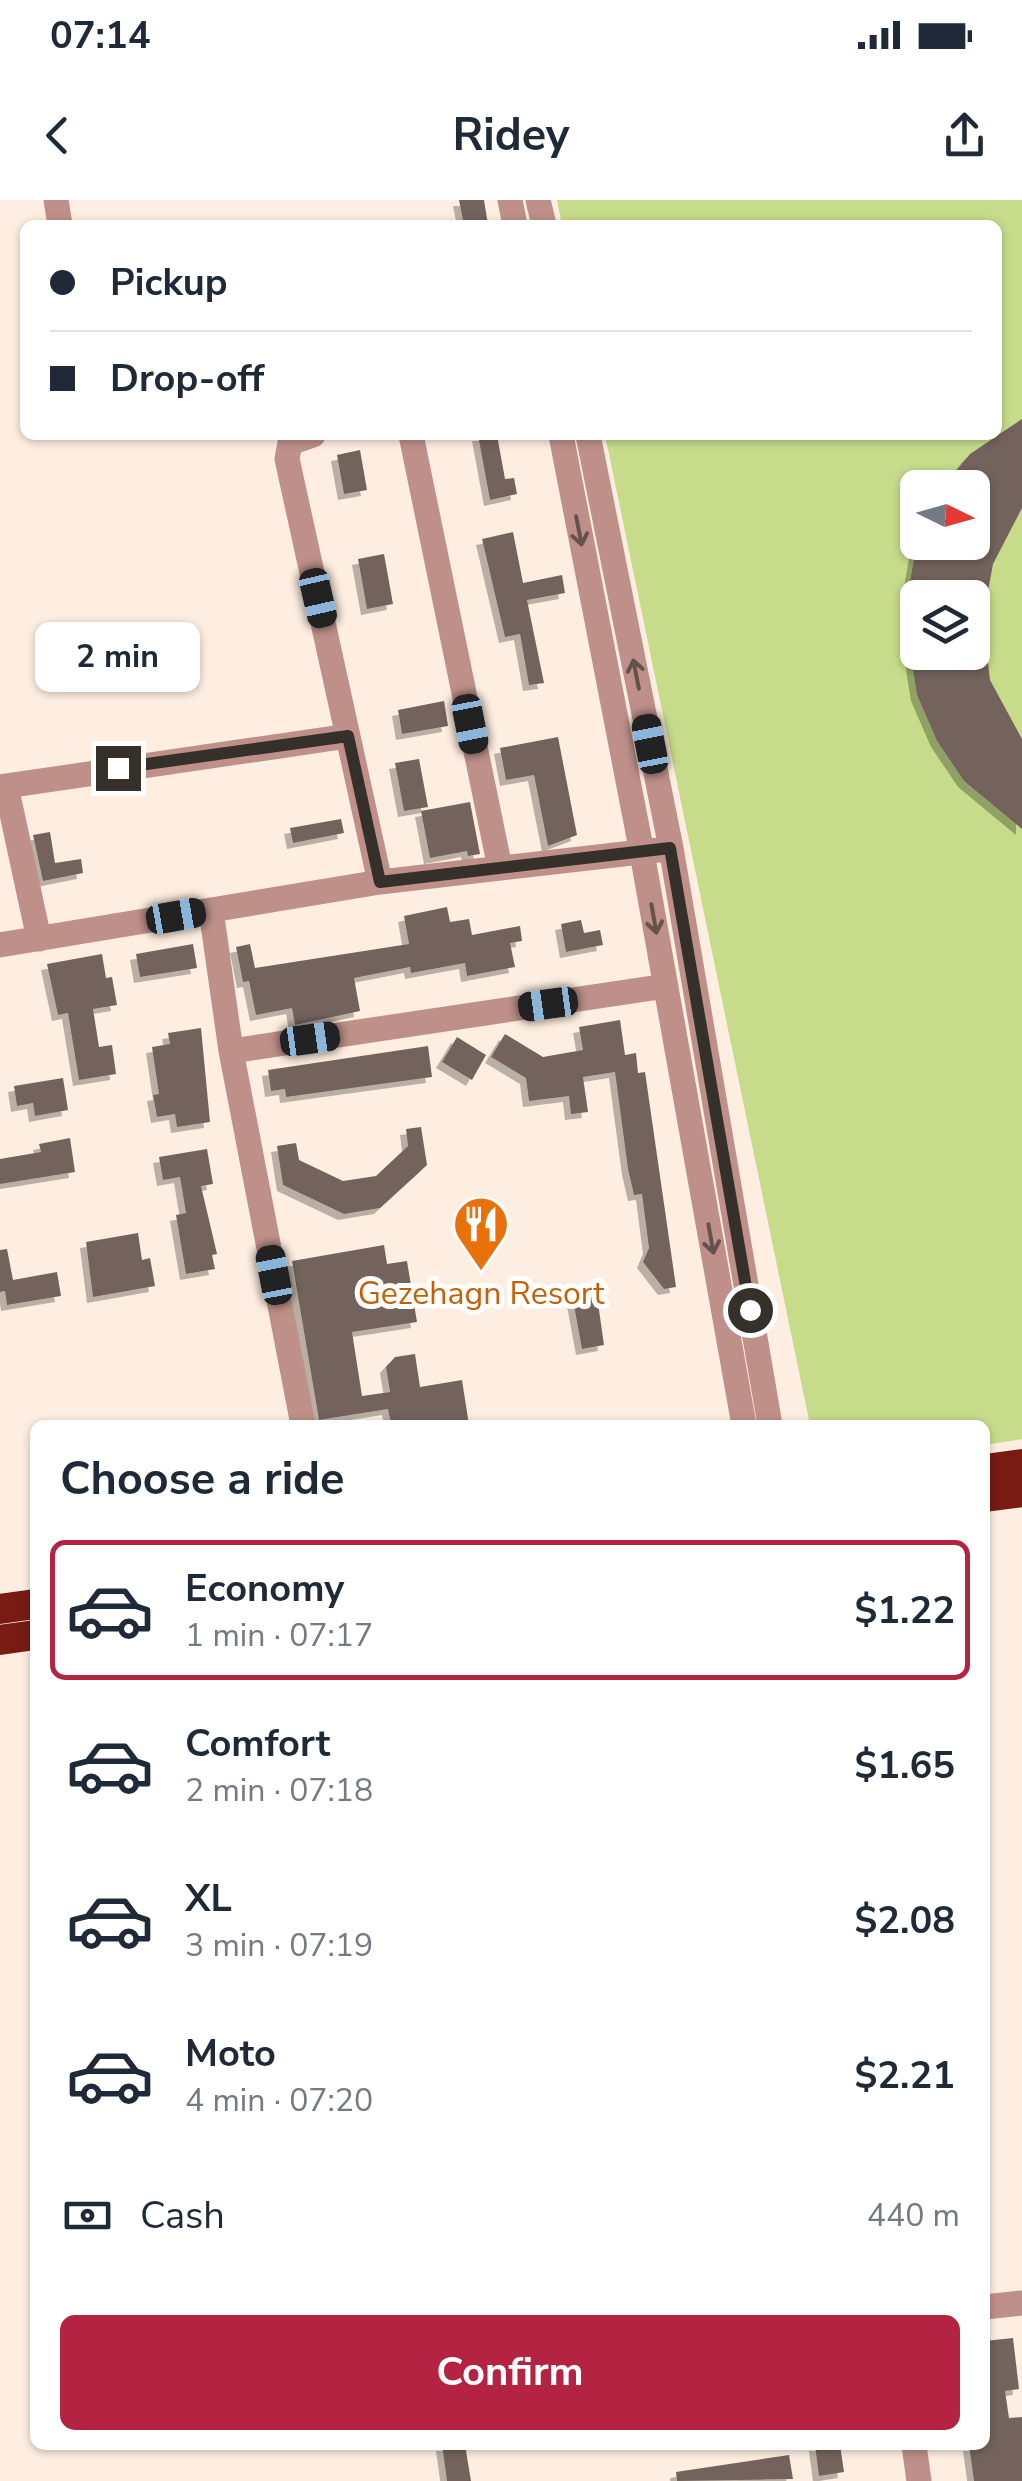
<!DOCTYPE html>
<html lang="en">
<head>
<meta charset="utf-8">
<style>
  body { margin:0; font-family:"Nunito Sans",sans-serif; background:#f2f2f3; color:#1f2937; height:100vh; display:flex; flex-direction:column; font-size:38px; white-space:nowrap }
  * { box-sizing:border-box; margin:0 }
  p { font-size:32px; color:#747a83 }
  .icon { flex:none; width:55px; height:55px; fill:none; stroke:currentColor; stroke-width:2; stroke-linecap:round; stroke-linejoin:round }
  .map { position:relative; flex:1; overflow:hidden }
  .sheet { position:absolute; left:30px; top:1220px; width:960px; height:1030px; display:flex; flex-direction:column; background:#fff; border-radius:15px; box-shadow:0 2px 8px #0004 }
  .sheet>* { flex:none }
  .top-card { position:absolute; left:20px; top:20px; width:982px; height:220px; border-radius:15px; box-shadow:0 2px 8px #0004; display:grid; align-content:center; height:220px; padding:0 30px; background:#fff }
  .needle { width:65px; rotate:95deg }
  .fabs { position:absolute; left:900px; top:270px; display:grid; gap:20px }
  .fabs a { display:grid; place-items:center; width:90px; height:90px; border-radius:15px; background:#fff; box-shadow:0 2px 8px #0004; font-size:50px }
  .end { position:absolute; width:45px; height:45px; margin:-22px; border:12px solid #36302b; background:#fff; box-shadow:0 0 0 5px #fff }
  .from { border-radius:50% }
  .bubble { position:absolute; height:70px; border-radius:15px; background:#fff; box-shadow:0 2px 8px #0004; font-size:32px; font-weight:700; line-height:70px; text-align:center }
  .car { position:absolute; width:30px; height:60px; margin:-30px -15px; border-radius:12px; box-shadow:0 0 8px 2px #0007; background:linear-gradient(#222 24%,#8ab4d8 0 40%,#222 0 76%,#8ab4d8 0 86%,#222 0) }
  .top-card b { display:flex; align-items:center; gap:35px; height:95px; font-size:38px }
  .top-card b+b { border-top:2px solid #e0e1e3 }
  .top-card i { width:25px; height:25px; background:#1f2937 }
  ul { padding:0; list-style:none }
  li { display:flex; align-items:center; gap:30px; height:140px; margin:0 20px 15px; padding:0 10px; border:5px solid transparent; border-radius:15px }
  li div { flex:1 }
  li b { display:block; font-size:38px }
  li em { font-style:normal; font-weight:700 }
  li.on { border-color:#b52342 }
  li>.icon { width:90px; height:90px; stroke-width:1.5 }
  h2 { padding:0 30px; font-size:45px; line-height:120px }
  .pay { display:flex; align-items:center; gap:25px; height:110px; padding:0 30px; font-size:38px }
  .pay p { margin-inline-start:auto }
  .button { display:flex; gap:20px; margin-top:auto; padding:20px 30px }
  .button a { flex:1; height:115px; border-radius:15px; background:#b52342; color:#fff; font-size:40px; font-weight:700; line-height:115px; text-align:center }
  .status { display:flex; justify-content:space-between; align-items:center; height:70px; padding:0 50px; background:#fff; direction:ltr }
  .status svg { height:28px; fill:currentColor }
  header { display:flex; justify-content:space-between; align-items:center; height:130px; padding:0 30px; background:#fff; font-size:45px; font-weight:700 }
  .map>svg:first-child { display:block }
</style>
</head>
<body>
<div class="status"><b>07:14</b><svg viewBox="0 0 49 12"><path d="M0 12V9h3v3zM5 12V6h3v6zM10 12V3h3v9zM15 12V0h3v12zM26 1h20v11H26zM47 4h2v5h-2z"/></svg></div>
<header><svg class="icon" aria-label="back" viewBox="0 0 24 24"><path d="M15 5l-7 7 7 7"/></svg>Ridey<svg class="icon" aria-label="share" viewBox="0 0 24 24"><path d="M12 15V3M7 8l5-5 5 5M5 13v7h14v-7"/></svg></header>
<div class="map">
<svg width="1022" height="2281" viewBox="0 0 1022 2281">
  <defs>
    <filter id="shadow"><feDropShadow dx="-6" dy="6" stdDeviation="0" flood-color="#0004"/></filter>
  </defs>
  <rect width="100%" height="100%" fill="#feeee1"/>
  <path fill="#c6dc8b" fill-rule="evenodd" d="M 557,0 L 1022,0 L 1022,1239 L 985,1245 L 985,1225 L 810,1225 L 605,235 L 998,235 L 998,25 L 562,25 ZM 918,288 L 972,288 L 972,342 L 918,342 ZM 918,398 L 972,398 L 972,452 L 918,452 Z"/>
  <path fill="#73635b" filter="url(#shadow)" d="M 459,0 L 484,0 L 488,25 L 464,25 Z
    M 1022,219 L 1022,308 L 993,364 L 983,418 L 990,480 L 1022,539 L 1022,629 L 964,581 L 937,541 L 917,495 L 910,452 L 972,452 L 972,398 L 907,398 L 917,342 L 972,342 L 972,288 L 942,288 L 970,254 Z
    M 478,235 L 497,235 L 505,279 L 514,278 L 517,294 L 490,300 Z
    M 360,250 L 367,290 L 344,294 L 337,255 Z
    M 513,332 L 523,383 L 562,375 L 565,393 L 527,400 L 544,483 L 529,485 L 520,434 L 505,437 L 482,339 Z
    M 384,354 L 393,404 L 367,409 L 358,359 Z
    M 444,501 L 448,526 L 402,534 L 398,510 Z
    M 558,537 L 577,635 L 548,646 L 534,575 L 506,580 L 500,548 Z
    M 419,559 L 428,607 L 404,611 L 395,563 Z
    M 470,602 L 480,654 L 468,656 L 467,651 L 430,658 L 421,611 Z
    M 341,619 L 344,633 L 293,643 L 290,628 Z
    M 50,632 L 55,663 L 81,659 L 83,673 L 43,681 L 33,635 Z
    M 447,707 L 450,722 L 469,719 L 472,735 L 520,726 L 522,741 L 510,743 L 515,767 L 467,776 L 465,763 L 411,773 L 410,767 L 354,778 L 360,811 L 295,825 L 292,808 L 256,815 L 249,781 L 243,782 L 236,747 L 250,744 L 255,768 L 409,744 L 404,716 Z
    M 581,720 L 584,733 L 600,730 L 603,745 L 566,752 L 561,724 Z
    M 193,744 L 197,768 L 140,777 L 136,754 Z
    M 102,754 L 106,778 L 112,777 L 117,805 L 93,809 L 99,847 L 112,845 L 116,874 L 79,880 L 68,813 L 58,815 L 47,764 Z
    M 620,820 L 625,855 L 636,853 L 638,873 L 645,872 L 676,1087 L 664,1089 L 643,1062 L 649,1048 L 642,994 L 634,995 L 628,969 L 615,872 L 583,877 L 588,912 L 571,914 L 569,896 L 529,901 L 526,878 L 491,857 L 505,834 L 543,857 L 583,850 L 579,827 Z
    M 201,828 L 210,922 L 177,927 L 175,914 L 157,917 L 153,895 L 159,894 L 152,847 L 170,844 L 168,833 Z
    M 457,837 L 486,855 L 472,880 L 442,862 Z
    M 428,846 L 432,877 L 286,897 L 285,889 L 271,891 L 268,870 Z
    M 63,878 L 68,910 L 35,916 L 33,903 L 17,906 L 14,886 Z
    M 421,927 L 427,965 L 380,1008 L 344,1014 L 283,985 L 277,946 L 296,943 L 299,960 L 343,981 L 376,976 L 408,946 L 406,929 Z
    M 70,938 L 75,972 L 0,984 L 0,959 L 41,952 L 39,944 Z
    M 207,949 L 213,984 L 201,986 L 217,1054 L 212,1055 L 215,1069 L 186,1074 L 176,1015 L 186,1013 L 180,977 L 163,980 L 159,957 Z
    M 138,1033 L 142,1060 L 150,1058 L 155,1086 L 93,1097 L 86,1042 Z
    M 384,1045 L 387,1064 L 407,1061 L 417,1122 L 352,1132 L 362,1196 L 390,1192 L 386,1167 L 395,1157 L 415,1154 L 420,1187 L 462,1180 L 469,1225 L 391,1225 L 388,1209 L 319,1220 L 292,1061 Z
    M 7,1049 L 13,1080 L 57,1072 L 61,1096 L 7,1105 L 5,1091 L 0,1092 L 0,1050 Z
    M 597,1096 L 604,1145 L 582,1149 L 573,1100 Z
    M 1013,2138 L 1019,2189 L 1005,2191 L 1009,2218 L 1022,2217 L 1022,2281 L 974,2281 L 969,2245 L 985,2245 L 985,2141 Z
    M 442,2245 L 465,2245 L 471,2281 L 447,2281 Z
    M 815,2245 L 840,2245 L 844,2272 L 819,2276 Z
    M 789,2255 L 793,2279 L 677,2281 L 676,2272 Z"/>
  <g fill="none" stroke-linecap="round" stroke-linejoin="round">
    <path stroke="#be9089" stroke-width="25" d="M 56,0 L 60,25
      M 510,0 L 515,25
      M 538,0 L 544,25
      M 313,235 L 290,243 L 287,259 L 380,682
      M 411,235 L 500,668
      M 561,235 L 642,653 L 744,1225
      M 588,235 L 671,648 L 770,1225
      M 6,586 L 39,739
      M 0,587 L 348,536
      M 211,710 L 231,851 L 303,1225
      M 0,745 L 380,682 L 658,650
      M 231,851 L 666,786
      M 985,2107 L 1022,2103
      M 914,2245 L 919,2281"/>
    <path stroke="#771b13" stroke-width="30" d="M 985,1269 L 1022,1264
      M 985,1297 L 1022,1292
      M 0,1409 L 35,1404
      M 0,1440 L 35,1435"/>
  </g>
  <defs><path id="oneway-shaft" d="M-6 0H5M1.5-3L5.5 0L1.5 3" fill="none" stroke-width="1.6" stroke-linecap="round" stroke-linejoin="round" transform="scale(2.5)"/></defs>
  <g stroke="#66524c">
    <use href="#oneway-shaft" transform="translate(579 331) rotate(79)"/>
    <use href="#oneway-shaft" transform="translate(636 474) rotate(-101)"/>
    <use href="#oneway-shaft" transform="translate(654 719) rotate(80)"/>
    <use href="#oneway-shaft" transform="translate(711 1039) rotate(80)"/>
  </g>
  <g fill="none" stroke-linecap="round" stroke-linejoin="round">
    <path stroke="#36302b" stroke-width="12" d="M 118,568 L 348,536 L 380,682 L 670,648 L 750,1110"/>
  </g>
  <defs>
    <g id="restaurant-pin" transform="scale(2.875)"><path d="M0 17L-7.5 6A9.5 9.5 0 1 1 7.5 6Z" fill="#e8710a" stroke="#fefefe"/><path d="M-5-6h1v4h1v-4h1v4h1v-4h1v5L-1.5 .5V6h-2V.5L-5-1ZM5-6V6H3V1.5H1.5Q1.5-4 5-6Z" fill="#fff"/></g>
  </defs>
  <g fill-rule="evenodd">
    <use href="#restaurant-pin" x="481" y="1024"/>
  </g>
  <g text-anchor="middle" stroke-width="10" stroke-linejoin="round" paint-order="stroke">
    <g font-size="32" fill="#c56008" stroke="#fefefe">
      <text x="481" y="1104">Gezehagn Resort</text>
    </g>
  </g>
</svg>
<div class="fabs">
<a><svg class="needle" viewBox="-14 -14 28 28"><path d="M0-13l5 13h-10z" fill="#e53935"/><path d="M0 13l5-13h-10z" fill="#747a83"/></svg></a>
<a><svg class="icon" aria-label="layers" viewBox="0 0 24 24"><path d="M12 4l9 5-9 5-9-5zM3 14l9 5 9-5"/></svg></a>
</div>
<i class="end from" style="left:750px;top:1110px"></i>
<i class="end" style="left:118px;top:568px"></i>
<div class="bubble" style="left:35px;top:422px;width:165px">2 min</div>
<i class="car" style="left:318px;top:398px;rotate:167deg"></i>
<i class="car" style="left:470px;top:524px;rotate:169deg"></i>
<i class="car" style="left:650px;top:544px;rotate:349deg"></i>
<i class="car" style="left:176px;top:716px;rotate:80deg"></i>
<i class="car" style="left:548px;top:804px;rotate:262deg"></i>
<i class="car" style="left:310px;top:839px;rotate:82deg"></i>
<i class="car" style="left:274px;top:1075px;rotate:349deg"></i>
<div class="top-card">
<b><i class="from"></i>Pickup</b>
<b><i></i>Drop-off</b>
</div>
<section class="sheet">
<h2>Choose a ride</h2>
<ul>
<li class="on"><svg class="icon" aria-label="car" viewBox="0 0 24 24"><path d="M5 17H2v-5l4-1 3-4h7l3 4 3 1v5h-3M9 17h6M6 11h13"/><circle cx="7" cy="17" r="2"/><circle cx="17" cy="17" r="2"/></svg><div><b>Economy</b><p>1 min · 07:17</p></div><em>$1.22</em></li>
<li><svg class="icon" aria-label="car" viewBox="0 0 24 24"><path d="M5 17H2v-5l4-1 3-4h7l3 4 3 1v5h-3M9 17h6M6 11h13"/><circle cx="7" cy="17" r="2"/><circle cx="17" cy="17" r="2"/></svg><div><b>Comfort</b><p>2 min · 07:18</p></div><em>$1.65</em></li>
<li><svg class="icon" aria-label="car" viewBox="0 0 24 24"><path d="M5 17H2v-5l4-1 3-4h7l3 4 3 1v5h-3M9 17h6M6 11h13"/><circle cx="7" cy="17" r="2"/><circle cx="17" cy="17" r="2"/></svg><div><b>XL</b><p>3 min · 07:19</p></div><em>$2.08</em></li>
<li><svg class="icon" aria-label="car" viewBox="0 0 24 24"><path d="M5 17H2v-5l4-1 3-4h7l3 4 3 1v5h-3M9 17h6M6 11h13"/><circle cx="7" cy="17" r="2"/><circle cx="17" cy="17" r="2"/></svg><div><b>Moto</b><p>4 min · 07:20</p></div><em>$2.21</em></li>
</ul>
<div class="pay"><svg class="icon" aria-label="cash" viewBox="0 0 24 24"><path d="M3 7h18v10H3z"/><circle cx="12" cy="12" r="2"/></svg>Cash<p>440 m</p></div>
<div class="button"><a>Confirm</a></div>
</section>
</div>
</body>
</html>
